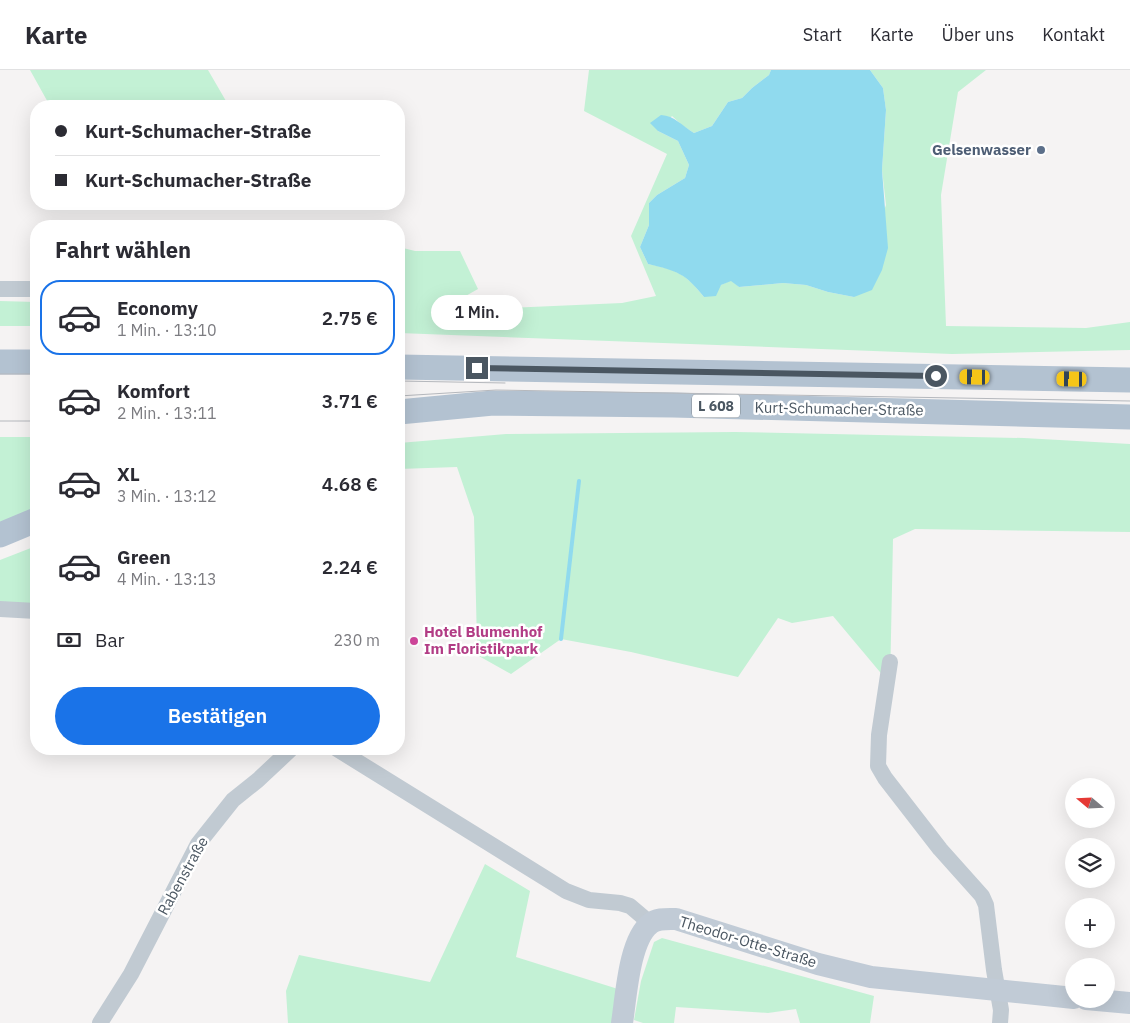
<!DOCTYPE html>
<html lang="de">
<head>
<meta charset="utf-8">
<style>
  body { margin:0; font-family:"IBM Plex Sans",sans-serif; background:#f2f2f3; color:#2b2b33; height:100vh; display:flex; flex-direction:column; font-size:19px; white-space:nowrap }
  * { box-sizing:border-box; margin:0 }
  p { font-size:16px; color:#7c7c81 }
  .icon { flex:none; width:28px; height:28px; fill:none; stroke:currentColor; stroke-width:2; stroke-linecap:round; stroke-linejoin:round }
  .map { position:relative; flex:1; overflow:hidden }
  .panel { position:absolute; left:30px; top:150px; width:375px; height:535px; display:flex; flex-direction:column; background:#fff; border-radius:20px; box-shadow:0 5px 20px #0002 }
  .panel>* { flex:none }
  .top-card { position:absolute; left:30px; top:30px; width:375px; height:110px; border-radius:20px; box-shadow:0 5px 20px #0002; display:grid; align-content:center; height:110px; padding:0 25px; background:#fff }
  .needle { width:32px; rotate:289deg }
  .tools { position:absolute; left:1065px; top:708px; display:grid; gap:10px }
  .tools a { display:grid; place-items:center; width:50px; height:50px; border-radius:50%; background:#fff; box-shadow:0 5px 20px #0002; font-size:25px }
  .end { position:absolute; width:22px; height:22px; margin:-11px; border:6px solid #4a5661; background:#fff; box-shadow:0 0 0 2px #fff }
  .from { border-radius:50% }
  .bubble { position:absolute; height:35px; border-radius:18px; background:#fff; box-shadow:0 5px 20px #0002; font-size:16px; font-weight:600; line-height:35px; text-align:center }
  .car { position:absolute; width:15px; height:30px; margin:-15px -8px; border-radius:6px; box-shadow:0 0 4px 1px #0007; background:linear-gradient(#f5c518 24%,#345 0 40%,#f5c518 0 76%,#345 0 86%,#f5c518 0) }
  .top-card b { display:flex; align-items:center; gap:18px; height:48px; font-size:19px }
  .top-card b+b { border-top:1px solid #e1e1e2 }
  .top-card i { width:12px; height:12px; background:#2b2b33 }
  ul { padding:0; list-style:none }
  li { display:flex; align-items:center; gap:15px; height:75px; margin:0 10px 8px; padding:0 15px; border:2px solid transparent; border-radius:20px }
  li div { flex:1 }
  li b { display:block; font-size:19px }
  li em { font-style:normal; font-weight:600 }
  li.current { border-color:#1a73e8 }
  li>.icon { width:45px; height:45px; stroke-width:1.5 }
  h2 { padding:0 25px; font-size:22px; line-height:60px }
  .pay { display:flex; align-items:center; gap:12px; height:55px; padding:0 25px; font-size:19px }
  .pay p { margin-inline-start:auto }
  .button { display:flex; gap:10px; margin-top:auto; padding:10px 25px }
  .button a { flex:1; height:58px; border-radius:30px; background:#1a73e8; color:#fff; font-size:20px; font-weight:600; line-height:58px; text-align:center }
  header { display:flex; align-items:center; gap:30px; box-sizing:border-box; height:70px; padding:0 25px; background:#fff; border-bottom:1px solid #e1e1e2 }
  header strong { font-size:24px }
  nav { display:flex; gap:28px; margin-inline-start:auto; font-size:18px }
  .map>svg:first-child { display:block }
</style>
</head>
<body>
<header>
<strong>Karte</strong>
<nav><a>Start</a><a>Karte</a><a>Über uns</a><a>Kontakt</a></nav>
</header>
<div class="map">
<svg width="1130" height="953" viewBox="0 0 1130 953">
  <rect width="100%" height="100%" fill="#f5f3f3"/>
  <path fill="#c3f1d5" d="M 30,0 L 208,0 L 226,31 L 225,36 L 50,36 Z
    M 589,0 L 771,0 L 769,5 L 752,18 L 742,28 L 728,32 L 712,56 L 694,63 L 683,56 L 672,46 L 658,61 L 678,71 L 689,95 L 685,108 L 657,125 L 649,133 L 649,155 L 640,177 L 648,194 C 677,200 685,203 704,227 L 721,215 L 731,210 L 739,217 L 783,213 L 806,215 L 828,222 L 854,227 L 886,135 L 882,100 L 886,40 L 883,18 L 870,0 L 986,0 L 958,22 L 941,125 L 946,256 L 1086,258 L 1130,252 L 1130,280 L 952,284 L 399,263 L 399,177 L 415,181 L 460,181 L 478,219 L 439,241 L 622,233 L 656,226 L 631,166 L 667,84 L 584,41 Z
    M 0,231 L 36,232 L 36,256 L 0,256 Z
    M 735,362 L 1024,368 L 1130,374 L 1130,462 L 915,459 L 893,469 L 890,614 L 833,546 L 792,553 L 778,548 L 738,607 L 631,582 L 561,569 L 511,604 L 461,576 L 477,573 L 474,447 L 457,397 L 399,399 L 399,373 L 506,364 Z
    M 0,367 L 36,367 L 36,440 L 0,452 Z
    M 36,476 L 36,537 L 0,535 L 0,490 Z
    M 485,794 L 530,821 L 516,887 L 618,919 L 615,953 L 288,953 L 286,921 L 299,885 L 430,912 Z
    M 662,868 L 874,926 L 870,953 L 800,953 L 796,939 L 768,943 L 676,937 L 674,953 L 643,953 L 634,950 L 641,911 L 654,872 Z"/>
  <path fill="#90daee" d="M 771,0 L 870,0 L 883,18 L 886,40 L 882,100 L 888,178 L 882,200 L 872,220 L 854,227 L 828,222 L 806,215 L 783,213 L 739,217 L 731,211 L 721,215 L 716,226 L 704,227 C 685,203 677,201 648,194 L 640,177 L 649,155 L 649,133 L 657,125 L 685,108 L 689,95 L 678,71 L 658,61 L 650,53 L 661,45 C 675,46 681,55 694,63 L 712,56 L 728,32 L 742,28 L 752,18 L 769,5 Z"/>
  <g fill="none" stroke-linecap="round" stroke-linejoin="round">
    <path stroke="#90daee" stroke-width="4" d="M 561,569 L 579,411"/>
    <path stroke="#c1cad2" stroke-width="16" d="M 0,219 L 36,219
      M 0,539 L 36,541
      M 890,592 L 879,665 L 878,696 L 885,708 L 940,779 L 982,826 L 986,835 L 994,900 L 1001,940 L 1000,953
      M 337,679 L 566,821 L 589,830 L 620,833 L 630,836 L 650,853
      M 100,953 L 131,904 L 198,774 L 233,730 L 258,710 L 291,679"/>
    <path stroke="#c1cbd6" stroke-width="22" d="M 1086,929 L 1130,933
      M 622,953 C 626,928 629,870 650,854 C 657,848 667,849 676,849 L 818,894 L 871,907 L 1074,928"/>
    <path stroke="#b3c2d1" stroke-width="25" d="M 0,292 L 36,292
      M 399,297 L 1130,310
      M 399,342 L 493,333 L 673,335 L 1130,347
      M 0,465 L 36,450"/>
    <path stroke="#b5b8bd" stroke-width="1" d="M 0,304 L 36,304
      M 399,311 L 505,313
      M 399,326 L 496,320 L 1130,331
      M 0,351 L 36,351"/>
  </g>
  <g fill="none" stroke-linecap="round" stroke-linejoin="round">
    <path stroke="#4a5661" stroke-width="6" d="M 477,298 L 936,306"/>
  </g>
  <circle fill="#5c6f8a" stroke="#fff" stroke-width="2" cx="1041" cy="80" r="5"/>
  <circle fill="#d1479c" stroke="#fff" stroke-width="2" cx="414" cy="571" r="5"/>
  <g text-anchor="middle" stroke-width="5" stroke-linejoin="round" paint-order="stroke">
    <rect fill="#fff" stroke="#808990" stroke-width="1" x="692" y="324.5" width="48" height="23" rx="4"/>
    <g font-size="14" font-weight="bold" fill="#4a5661">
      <text x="716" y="341">L 608</text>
    </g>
    <g font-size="15" font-weight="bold" fill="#4e5e75" stroke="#fff" text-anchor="end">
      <text x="1031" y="85">Gelsenwasser</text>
    </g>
    <g font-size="15" fill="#4a5661" stroke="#fff">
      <text transform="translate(839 339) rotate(1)" y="5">Kurt-Schumacher-Straße</text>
      <text transform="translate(183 806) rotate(-61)" y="5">Rabenstraße</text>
      <text transform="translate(748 872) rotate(17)" y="5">Theodor-Otte-Straße</text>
    </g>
    <g font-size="15" font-weight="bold" fill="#b23c85" stroke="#fff" text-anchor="start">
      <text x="424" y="567">Hotel Blumenhof<tspan x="424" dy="17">Im Floristikpark</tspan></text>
    </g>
  </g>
</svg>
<div class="tools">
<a><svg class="needle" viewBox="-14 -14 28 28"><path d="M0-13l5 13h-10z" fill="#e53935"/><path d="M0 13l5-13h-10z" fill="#7c7c81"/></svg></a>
<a><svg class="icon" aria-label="layers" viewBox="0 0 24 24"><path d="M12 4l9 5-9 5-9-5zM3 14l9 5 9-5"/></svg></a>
<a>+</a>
<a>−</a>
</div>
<i class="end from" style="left:936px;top:306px"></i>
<i class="end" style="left:477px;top:298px"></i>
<div class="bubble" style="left:431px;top:225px;width:92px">1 Min.</div>
<i class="car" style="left:975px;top:307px;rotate:271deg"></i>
<i class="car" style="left:1072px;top:309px;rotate:271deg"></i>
<div class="top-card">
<b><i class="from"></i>Kurt-Schumacher-Straße</b>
<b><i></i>Kurt-Schumacher-Straße</b>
</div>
<section class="panel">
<h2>Fahrt wählen</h2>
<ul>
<li class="current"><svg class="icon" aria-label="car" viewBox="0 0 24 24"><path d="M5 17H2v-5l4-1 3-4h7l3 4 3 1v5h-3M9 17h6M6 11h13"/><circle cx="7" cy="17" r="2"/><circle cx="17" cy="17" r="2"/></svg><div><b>Economy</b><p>1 Min. · 13:10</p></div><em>2.75 €</em></li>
<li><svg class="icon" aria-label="car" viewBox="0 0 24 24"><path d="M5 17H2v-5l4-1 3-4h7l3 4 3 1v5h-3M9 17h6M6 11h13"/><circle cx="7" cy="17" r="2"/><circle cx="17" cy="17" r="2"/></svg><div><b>Komfort</b><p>2 Min. · 13:11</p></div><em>3.71 €</em></li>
<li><svg class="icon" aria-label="car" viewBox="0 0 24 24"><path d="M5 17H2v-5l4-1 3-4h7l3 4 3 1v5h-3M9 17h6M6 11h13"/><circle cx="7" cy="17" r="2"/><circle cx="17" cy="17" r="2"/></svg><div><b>XL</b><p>3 Min. · 13:12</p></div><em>4.68 €</em></li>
<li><svg class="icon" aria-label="car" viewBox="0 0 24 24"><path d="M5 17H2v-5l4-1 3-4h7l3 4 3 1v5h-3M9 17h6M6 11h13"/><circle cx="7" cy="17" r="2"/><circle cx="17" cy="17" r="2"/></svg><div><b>Green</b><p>4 Min. · 13:13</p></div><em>2.24 €</em></li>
</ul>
<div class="pay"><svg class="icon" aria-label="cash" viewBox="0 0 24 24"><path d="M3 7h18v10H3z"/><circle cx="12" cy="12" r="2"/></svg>Bar<p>230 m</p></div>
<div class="button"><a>Bestätigen</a></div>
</section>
</div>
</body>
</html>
